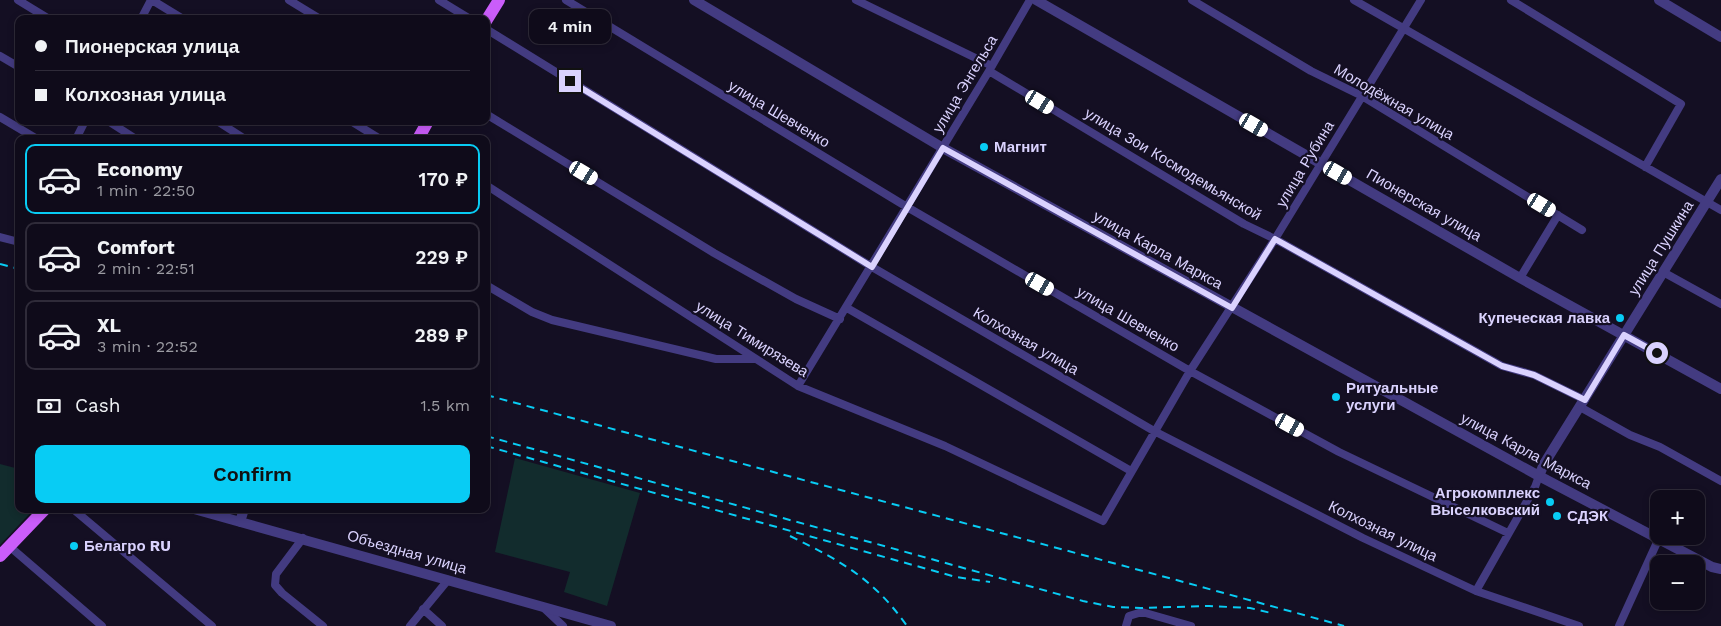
<!DOCTYPE html>
<html lang="en">
<head>
<meta charset="utf-8">
<style>
  body { margin:0; font-family:"Work Sans",sans-serif; background:#181423; color:#f1f3f6; height:100vh; display:flex; flex-direction:column; font-size:19px; white-space:nowrap }
  * { box-sizing:border-box; margin:0 }
  p { font-size:16px; color:#9b9ba2 }
  .icon { flex:none; width:28px; height:28px; fill:none; stroke:currentColor; stroke-width:2; stroke-linecap:round; stroke-linejoin:round }
  .map { position:relative; flex:1; overflow:hidden }
  .drawer { position:absolute; left:15px; top:135px; width:475px; height:378px; display:flex; flex-direction:column; background:#0f0b1a; border-radius:10px; box-shadow:0 2px 8px #0003,0 0 0 1px #2f2b39 }
  .drawer>* { flex:none }
  .banner { position:absolute; left:15px; top:15px; width:475px; height:110px; border-radius:10px; box-shadow:0 2px 8px #0003,0 0 0 1px #2f2b39; display:grid; align-content:center; height:110px; padding:0 20px; background:#0f0b1a }
  .buttons { position:absolute; left:1650px; top:490px; display:grid; gap:10px }
  .buttons a { display:grid; place-items:center; width:55px; height:55px; border-radius:10px; background:#0f0b1a; box-shadow:0 2px 8px #0003,0 0 0 1px #2f2b39; font-size:25px }
  .end { position:absolute; width:22px; height:22px; margin:-11px; border:6px solid #dad2fe; background:#111; box-shadow:0 0 0 2px #111 }
  .from { border-radius:50% }
  .bubble { position:absolute; height:35px; border-radius:10px; background:#0f0b1a; box-shadow:0 2px 8px #0003,0 0 0 1px #2f2b39; font-size:16px; font-weight:600; line-height:35px; text-align:center }
  .car { position:absolute; width:15px; height:30px; margin:-15px -8px; border-radius:6px; box-shadow:0 0 4px 1px #0007; background:linear-gradient(#fff 24%,#345 0 40%,#fff 0 76%,#345 0 86%,#fff 0) }
  .banner b { display:flex; align-items:center; gap:18px; height:48px; font-size:19px }
  .banner b+b { border-top:1px solid #2f2b39 }
  .banner i { width:12px; height:12px; background:#f1f3f6 }
  ul { padding:9px 0 0; list-style:none }
  li { display:flex; align-items:center; gap:15px; height:70px; margin:0 10px 8px; padding:0 10px; border:2px solid #2f2b39; border-radius:10px }
  li div { flex:1 }
  li b { display:block; font-size:19px }
  li em { font-style:normal; font-weight:600 }
  li.on { border-color:#08ccf4 }
  li>.icon { width:45px; height:45px; stroke-width:1.5 }
  .pay { display:flex; align-items:center; gap:12px; height:55px; padding:0 20px; font-size:19px }
  .pay p { margin-inline-start:auto }
  .button { display:flex; gap:10px; margin-top:auto; padding:10px 20px }
  .button a { flex:1; height:58px; border-radius:10px; background:#08ccf4; color:#111; font-size:20px; font-weight:600; line-height:58px; text-align:center }
  .map>svg:first-child { display:block }
</style>
</head>
<body>
<div class="map">
<svg width="1721" height="626" viewBox="0 0 1721 626">
  <rect width="100%" height="100%" fill="#140f23"/>
  <path fill="#122c2d" d="M 515,458 L 640,493 L 607,606 L 564,592 L 570,572 L 495,552 Z
    M 0,464 L 19,469 L 19,509 L 34,509 L 0,545 Z"/>
  <g fill="none" stroke-linecap="round" stroke-linejoin="round">
    <path stroke="#433b81" stroke-width="8" d="M 18,0 L 49,19
      M 152,0 L 183,19
      M 289,0 L 320,19
      M 439,0 L 470,19
      M 566,0 L 907,207 L 1190,371 L 1339,452 L 1508,533
      M 856,0 L 992,66
      M 1192,0 L 1311,71 L 1362,96 L 1582,230
      M 1354,0 L 1721,210
      M 1511,0 L 1681,104 L 1645,167
      M 141,19 L 151,0
      M 486,29 L 872,267 L 1154,431 L 1363,538 L 1476,591 L 1579,626
      M 0,56 L 19,67
      M 989,71 L 1244,224 L 1275,239 L 1502,366 L 1534,375 L 1585,400
      M 486,114 L 714,253 L 796,299 L 840,319
      M 0,117 L 37,139
      M 108,121 L 136,139
      M 217,121 L 245,139
      M 351,121 L 380,139
      M 76,139 L 85,121
      M 486,185 L 798,386 L 945,446 L 1103,521 L 1190,371 L 1275,239 L 1421,0
      M 0,237 L 19,242
      M 1663,272 L 1721,304
      M 1520,278 L 1558,215
      M 486,285 L 532,312 L 552,320 L 716,359 L 753,359
      M 847,308 L 1131,471
      M 798,386 L 989,71 L 1030,0
      M 1580,407 L 1630,435 L 1660,447 L 1721,481
      M 73,509 L 212,626
      M 303,538 L 276,574 L 275,585 L 282,593 L 323,626
      M 9,546 L 102,626
      M 1476,591 L 1535,487 L 1539,476
      M 423,609 L 442,626
      M 545,609 L 563,626
      M 410,626 L 448,580
      M 1126,626 L 1129,616 L 1142,612 L 1191,626
      M 1619,626 L 1659,538"/>
    <path stroke="#433b81" stroke-width="10" d="M 694,0 L 943,148 L 1539,476 L 1712,567 L 1721,569
      M 1036,0 L 1520,278 L 1721,389
      M 1659,0 L 1721,37
      M 1539,476 L 1544,464 L 1721,179
      M 194,509 L 611,626
      M 240,522 L 244,509"/>
    <path stroke="#ca5dfa" stroke-width="12" d="M 486,21 L 499,0
      M 418,139 L 428,121
      M 0,556 L 45,509"/>
    <path stroke="#08ccf4" stroke-width="2" stroke-dasharray="8 6" stroke-linecap="butt" d="M 0,264 L 19,269
      M 486,395 L 1169,578 L 1344,626
      M 486,436 L 1083,601 L 1113,607 L 1141,608 L 1209,606 L 1250,608 L 1271,613
      M 486,446 L 956,577 L 990,582
      M 790,536 C 841,561 874,579 907,626"/>
  </g>
  <g fill="none" stroke-linecap="round" stroke-linejoin="round">
    <path stroke="#dad2fe" stroke-width="6" d="M 570,81 L 872,267 L 943,148 L 1232,308 L 1275,239 L 1502,366 L 1534,375 L 1585,400 L 1624,335 L 1657,353"/>
  </g>
  <g fill="#08ccf4" stroke="#140f23" stroke-width="2">
    <circle cx="984" cy="147" r="5"/>
    <circle cx="1620" cy="318" r="5"/>
    <circle cx="1336" cy="397" r="5"/>
    <circle cx="1550" cy="502" r="5"/>
    <circle cx="1557" cy="516" r="5"/>
    <circle cx="74" cy="546" r="5"/>
  </g>
  <g text-anchor="middle" stroke-width="4.5" stroke-linejoin="round" paint-order="stroke">
    <g font-size="15" fill="#dad2fe" stroke="#140f23">
      <text transform="translate(965 84) rotate(-59)" y="5">улица Энгельса</text>
      <text transform="translate(1394 102) rotate(30)" y="5">Молодёжная улица</text>
      <text transform="translate(779 114) rotate(31)" y="5">улица Шевченко</text>
      <text transform="translate(1173 164) rotate(31)" y="5">улица Зои Космодемьянской</text>
      <text transform="translate(1305 164) rotate(-59)" y="5">улица Рубина</text>
      <text transform="translate(1424 205) rotate(30)" y="5">Пионерская улица</text>
      <text transform="translate(1661 248) rotate(-58)" y="5">улица Пушкина</text>
      <text transform="translate(1158 250) rotate(29)" y="5">улица Карла Маркса</text>
      <text transform="translate(1128 319) rotate(30)" y="5">улица Шевченко</text>
      <text transform="translate(752 339) rotate(32)" y="5">улица Тимирязева</text>
      <text transform="translate(1026 341) rotate(30)" y="5">Колхозная улица</text>
      <text transform="translate(1526 451) rotate(28)" y="5">улица Карла Маркса</text>
      <text transform="translate(1383 531) rotate(26)" y="5">Колхозная улица</text>
      <text transform="translate(407 552) rotate(16)" y="5">Объездная улица</text>
    </g>
    <g font-size="15" font-weight="bold" fill="#dad2fe" stroke="#140f23" text-anchor="start">
      <text x="994" y="152">Магнит</text>
      <text x="1610" y="323" text-anchor="end">Купеческая лавка</text>
      <text x="1346" y="393">Ритуальные<tspan x="1346" dy="17">услуги</tspan></text>
      <text x="1540" y="498" text-anchor="end">Агрокомплекс<tspan x="1540" dy="17">Выселковский</tspan></text>
      <text x="1567" y="521">СДЭК</text>
      <text x="84" y="551">Белагро RU</text>
    </g>
  </g>
</svg>
<div class="buttons">
<a>+</a>
<a>−</a>
</div>
<i class="end from" style="left:1657px;top:353px"></i>
<i class="end" style="left:570px;top:81px"></i>
<div class="bubble" style="left:529px;top:9px;width:82px">4 min</div>
<i class="car" style="left:1040px;top:102px;rotate:121deg"></i>
<i class="car" style="left:1254px;top:125px;rotate:120deg"></i>
<i class="car" style="left:584px;top:173px;rotate:121deg"></i>
<i class="car" style="left:1338px;top:173px;rotate:120deg"></i>
<i class="car" style="left:1542px;top:205px;rotate:121deg"></i>
<i class="car" style="left:1040px;top:284px;rotate:120deg"></i>
<i class="car" style="left:1290px;top:425px;rotate:119deg"></i>
<div class="banner">
<b><i class="from"></i>Пионерская улица</b>
<b><i></i>Колхозная улица</b>
</div>
<section class="drawer">
<ul>
<li class="on"><svg class="icon" aria-label="car" viewBox="0 0 24 24"><path d="M5 17H2v-5l4-1 3-4h7l3 4 3 1v5h-3M9 17h6M6 11h13"/><circle cx="7" cy="17" r="2"/><circle cx="17" cy="17" r="2"/></svg><div><b>Economy</b><p>1 min · 22:50</p></div><em>170 ₽</em></li>
<li><svg class="icon" aria-label="car" viewBox="0 0 24 24"><path d="M5 17H2v-5l4-1 3-4h7l3 4 3 1v5h-3M9 17h6M6 11h13"/><circle cx="7" cy="17" r="2"/><circle cx="17" cy="17" r="2"/></svg><div><b>Comfort</b><p>2 min · 22:51</p></div><em>229 ₽</em></li>
<li><svg class="icon" aria-label="car" viewBox="0 0 24 24"><path d="M5 17H2v-5l4-1 3-4h7l3 4 3 1v5h-3M9 17h6M6 11h13"/><circle cx="7" cy="17" r="2"/><circle cx="17" cy="17" r="2"/></svg><div><b>XL</b><p>3 min · 22:52</p></div><em>289 ₽</em></li>
</ul>
<div class="pay"><svg class="icon" aria-label="cash" viewBox="0 0 24 24"><path d="M3 7h18v10H3z"/><circle cx="12" cy="12" r="2"/></svg>Cash<p>1.5 km</p></div>
<div class="button"><a>Confirm</a></div>
</section>
</div>
</body>
</html>
